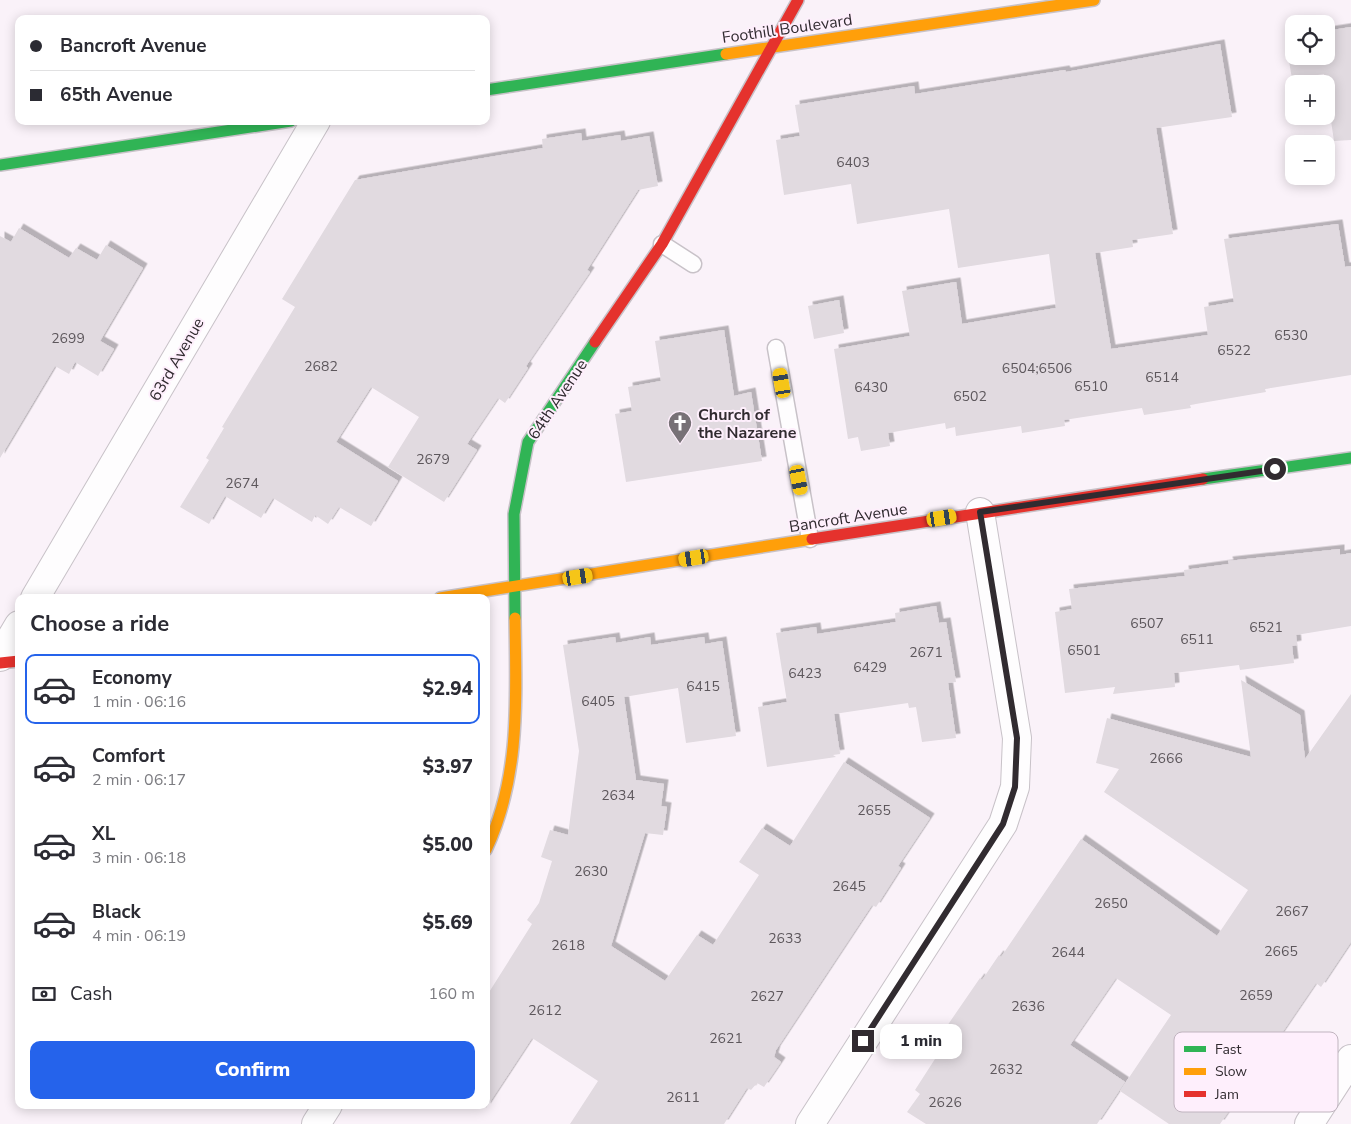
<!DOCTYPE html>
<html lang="en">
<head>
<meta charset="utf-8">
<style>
  body { margin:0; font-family:"Nunito Sans",sans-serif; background:#f7f7f7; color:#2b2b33; height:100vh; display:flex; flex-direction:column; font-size:19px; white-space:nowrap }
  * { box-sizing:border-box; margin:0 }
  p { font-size:16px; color:#7c7c81 }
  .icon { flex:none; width:28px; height:28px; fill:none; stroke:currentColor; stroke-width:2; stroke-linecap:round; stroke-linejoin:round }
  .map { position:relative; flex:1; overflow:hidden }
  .details { position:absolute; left:15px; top:594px; width:475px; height:515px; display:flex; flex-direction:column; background:#fff; border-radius:10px; box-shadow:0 2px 12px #0003 }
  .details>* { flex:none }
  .top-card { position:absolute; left:15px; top:15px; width:475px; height:110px; border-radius:10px; box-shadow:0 2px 12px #0003; display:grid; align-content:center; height:110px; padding:0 15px; background:#fff }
  .tools { position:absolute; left:1285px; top:15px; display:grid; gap:10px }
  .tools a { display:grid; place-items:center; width:50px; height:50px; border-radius:10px; background:#fff; box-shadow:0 2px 12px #0003; font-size:25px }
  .end { position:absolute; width:22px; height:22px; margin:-11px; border:6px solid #312b30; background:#fff; box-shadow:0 0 0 2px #fff }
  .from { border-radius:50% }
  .bubble { position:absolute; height:35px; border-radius:10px; background:#fff; box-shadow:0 2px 12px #0003; font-size:16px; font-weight:800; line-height:35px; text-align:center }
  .car { position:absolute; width:15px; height:30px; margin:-15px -8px; border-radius:6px; box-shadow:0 0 4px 1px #0007; background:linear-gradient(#f5c518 24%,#345 0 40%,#f5c518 0 76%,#345 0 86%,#f5c518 0) }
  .top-card b { display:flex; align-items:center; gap:18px; height:48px; font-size:19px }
  .top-card b+b { border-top:1px solid #e1e1e2 }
  .top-card i { width:12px; height:12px; background:#2b2b33 }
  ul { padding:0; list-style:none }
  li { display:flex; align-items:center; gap:15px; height:70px; margin:0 10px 8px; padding:0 5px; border:2px solid transparent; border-radius:10px }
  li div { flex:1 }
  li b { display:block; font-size:19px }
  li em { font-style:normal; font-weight:800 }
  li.current { border-color:#2563eb }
  li>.icon { width:45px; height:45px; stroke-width:1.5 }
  h2 { padding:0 15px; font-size:22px; line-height:60px }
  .pay { display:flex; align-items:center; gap:12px; height:55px; padding:0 15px; font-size:19px }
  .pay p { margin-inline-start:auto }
  .button { display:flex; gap:10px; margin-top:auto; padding:10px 15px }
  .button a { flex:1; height:58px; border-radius:10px; background:#2563eb; color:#fff; font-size:20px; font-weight:800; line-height:58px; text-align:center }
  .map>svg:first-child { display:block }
</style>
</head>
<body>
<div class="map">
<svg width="1351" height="1124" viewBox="0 0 1351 1124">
  <defs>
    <filter id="shadow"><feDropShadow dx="4.5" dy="-4.5" stdDeviation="0" flood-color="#0004"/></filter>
  </defs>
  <rect width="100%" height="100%" fill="#faf2f9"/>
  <path fill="#e1dae0" filter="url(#shadow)" d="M 1351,27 L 1351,140 L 1334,141 L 1324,74 L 1292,79 L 1285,37 L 1294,36 L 1294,56 L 1326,56 L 1326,31 Z
    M 1220,44 L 1232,117 L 1156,128 L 1173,234 L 1132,240 L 1133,247 L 1095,253 L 1111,349 L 1208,335 L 1204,307 L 1234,302 L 1224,239 L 1338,224 L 1345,267 L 1351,266 L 1351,375 L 1265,389 L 1266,392 L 1190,405 L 1191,408 L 1144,415 L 1142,408 L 1064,420 L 1065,426 L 1022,433 L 1021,426 L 956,436 L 955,427 L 946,429 L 945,423 L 888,433 L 890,446 L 861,451 L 858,437 L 848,439 L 834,349 L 910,336 L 902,291 L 956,282 L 962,324 L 1056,308 L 1049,254 L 958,268 L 949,209 L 857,224 L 851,184 L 784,195 L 776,140 L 800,136 L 795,105 L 914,86 L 915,94 L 1065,70 L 1066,72 Z
    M 581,133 L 582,141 L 620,135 L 621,141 L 649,136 L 658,186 L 638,190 L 587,270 L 590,272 L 526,366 L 528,368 L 505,403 L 498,398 L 467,444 L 477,450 L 444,502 L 388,467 L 419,417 L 371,387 L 336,442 L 398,481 L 371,526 L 339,507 L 328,524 L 315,515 L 312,522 L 273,498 L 261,518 L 225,496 L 209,524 L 180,507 L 209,460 L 206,458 L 224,428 L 222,427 L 295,307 L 282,299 L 355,180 L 543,148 L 542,139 Z
    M 19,228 L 69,258 L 76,248 L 97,260 L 106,245 L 143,268 L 100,341 L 114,349 L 98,376 L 75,362 L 69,374 L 55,366 L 0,458 L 0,236 L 11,242 Z
    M 839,300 L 844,333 L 814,339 L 808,306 Z
    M 724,330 L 734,396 L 751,392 L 762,461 L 626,482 L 615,414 L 632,411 L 628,387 L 661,381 L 655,341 Z
    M 1340,549 L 1340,555 L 1351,553 L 1351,626 L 1296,635 L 1297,645 L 1292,646 L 1294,663 L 1240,670 L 1239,665 L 1174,673 L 1175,687 L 1113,694 L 1115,687 L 1065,693 L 1055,612 L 1072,609 L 1069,589 L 1185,576 L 1184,570 L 1229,564 L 1228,561 Z
    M 936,606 L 939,623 L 946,622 L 956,682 L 948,683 L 956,738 L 922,742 L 916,707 L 909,708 L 908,703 L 834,714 L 840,754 L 833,755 L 836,757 L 767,767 L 758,707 L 787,702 L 776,633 L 816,627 L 817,634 L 896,622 L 895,613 Z
    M 615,637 L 616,643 L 650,637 L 651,645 L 704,637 L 705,644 L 722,641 L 736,736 L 686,743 L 678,688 L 624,697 L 636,780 L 664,784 L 661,806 L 667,807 L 663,835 L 645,833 L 611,946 L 665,981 L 697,935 L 713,945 L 759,875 L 739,862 L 762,828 L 790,846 L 844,762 L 930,818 L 898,866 L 901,868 L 876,907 L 872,905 L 776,1050 L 774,1057 L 781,1062 L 764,1087 L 757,1083 L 751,1090 L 747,1088 L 724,1124 L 570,1124 L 598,1081 L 532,1038 L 486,1108 L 486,997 L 532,924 L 527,920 L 539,903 L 552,861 L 541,857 L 550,830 L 568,835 L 579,751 L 563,645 Z
    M 1241,680 L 1300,715 L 1305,759 L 1351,694 L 1351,942 L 1321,987 L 1316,983 L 1220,1124 L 1169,1124 L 1120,1091 L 1171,1015 L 1116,978 L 1070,1045 L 1125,1082 L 1097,1124 L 926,1124 L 907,1112 L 920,1094 L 915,1090 L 953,1031 L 947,1026 L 980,978 L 982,980 L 999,955 L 1001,957 L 1081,839 L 1217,936 L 1248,890 L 1104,792 L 1119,769 L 1096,763 L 1107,718 L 1251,757 Z"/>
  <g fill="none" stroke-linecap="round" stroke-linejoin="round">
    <g stroke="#c8c2c8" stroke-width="19">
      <path id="lane" d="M 662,244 L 693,264
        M 776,348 L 810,539"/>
    </g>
    <g stroke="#c8c2c8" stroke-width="30">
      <path id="street" d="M 35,598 L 316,121
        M 0,657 L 19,625
        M 316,1124 L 328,1105
        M 810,1124 L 1003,824 L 1015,787 L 1017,738 L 980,512
        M 1309,1124 L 1351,1059"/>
    </g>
    <g stroke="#c8c2c8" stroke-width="14">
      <path id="fast" d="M 486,90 L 726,54
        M 0,165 L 291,121
        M 1203,479 L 1351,458
        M 515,618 L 514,514 L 528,442 L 595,342"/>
    </g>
    <g stroke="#c8c2c8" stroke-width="14">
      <path id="slow" d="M 726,54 L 1094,0
        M 440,598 L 812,539
        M 486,850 C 521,776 516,697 515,618"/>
    </g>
    <g stroke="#c8c2c8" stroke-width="14">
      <path id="jam" d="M 595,342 L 662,244 L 798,0
        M 812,539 L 1203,479
        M 0,663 L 19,661"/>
    </g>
    <use href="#lane" stroke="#fefdfe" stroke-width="16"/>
    <use href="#street" stroke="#fefdfe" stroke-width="28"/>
    <use href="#fast" stroke="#30b455" stroke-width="11"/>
    <use href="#slow" stroke="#ff9f0a" stroke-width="11"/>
    <use href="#jam" stroke="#e5322d" stroke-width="11"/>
  </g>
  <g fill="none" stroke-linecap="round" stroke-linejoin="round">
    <path stroke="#312b30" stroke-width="6" d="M 863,1041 L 1003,824 L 1015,787 L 1017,738 L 980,512 L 1275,469"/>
  </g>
  <defs>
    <g id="church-pin" transform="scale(1.25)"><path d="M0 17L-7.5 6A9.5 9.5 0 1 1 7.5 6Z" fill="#777176" stroke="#feeffc"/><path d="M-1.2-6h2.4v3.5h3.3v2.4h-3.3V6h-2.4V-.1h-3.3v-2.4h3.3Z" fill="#fff"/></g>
  </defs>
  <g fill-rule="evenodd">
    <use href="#church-pin" x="680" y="423"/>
  </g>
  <g text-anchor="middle" stroke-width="4" stroke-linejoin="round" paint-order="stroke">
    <g font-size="14" fill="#5d575c">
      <text x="853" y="167">6403</text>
      <text x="1291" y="340">6530</text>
      <text x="68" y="343">2699</text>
      <text x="1234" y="355">6522</text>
      <text x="321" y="371">2682</text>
      <text x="1037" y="373">6504;6506</text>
      <text x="1162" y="382">6514</text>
      <text x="1091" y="391">6510</text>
      <text x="871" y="392">6430</text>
      <text x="970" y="401">6502</text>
      <text x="433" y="464">2679</text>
      <text x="242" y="488">2674</text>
      <text x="1147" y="628">6507</text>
      <text x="1266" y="632">6521</text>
      <text x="1197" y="644">6511</text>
      <text x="1084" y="655">6501</text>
      <text x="926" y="657">2671</text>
      <text x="870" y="672">6429</text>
      <text x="805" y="678">6423</text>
      <text x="703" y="691">6415</text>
      <text x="598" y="706">6405</text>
      <text x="1166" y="763">2666</text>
      <text x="618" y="800">2634</text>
      <text x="874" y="815">2655</text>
      <text x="591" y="876">2630</text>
      <text x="849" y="891">2645</text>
      <text x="1111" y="908">2650</text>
      <text x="1292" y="916">2667</text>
      <text x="785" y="943">2633</text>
      <text x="568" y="950">2618</text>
      <text x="1281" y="956">2665</text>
      <text x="1068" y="957">2644</text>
      <text x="1256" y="1000">2659</text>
      <text x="767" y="1001">2627</text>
      <text x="1028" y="1011">2636</text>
      <text x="545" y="1015">2612</text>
      <text x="726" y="1043">2621</text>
      <text x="1006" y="1074">2632</text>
      <text x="683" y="1102">2611</text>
      <text x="945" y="1107">2626</text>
    </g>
    <g font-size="16" fill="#312b30" stroke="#feeffc">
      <text transform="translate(787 28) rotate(-8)" y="6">Foothill Boulevard</text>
      <text transform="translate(176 359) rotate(-60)" y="6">63rd Avenue</text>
      <text transform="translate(557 399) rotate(-56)" y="6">64th Avenue</text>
      <text transform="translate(848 517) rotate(-9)" y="6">Bancroft Avenue</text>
    </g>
    <g font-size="16" font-weight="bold" fill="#312b30" stroke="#feeffc" text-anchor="start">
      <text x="698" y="420">Church of<tspan x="698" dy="18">the Nazarene</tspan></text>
    </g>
  </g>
  <rect x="1174" y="1032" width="164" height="80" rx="8" fill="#feeffc" stroke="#c0b4bf" stroke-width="1"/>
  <rect x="1184" y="1046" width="22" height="6" fill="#30b455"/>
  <rect x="1184" y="1068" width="22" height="7" fill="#ff9f0a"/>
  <rect x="1184" y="1091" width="22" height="6" fill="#e5322d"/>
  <g font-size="14" fill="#312b30">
    <text x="1215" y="1054">Fast</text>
    <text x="1215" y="1076">Slow</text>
    <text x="1215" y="1099">Jam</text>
  </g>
</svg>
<div class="tools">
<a><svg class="icon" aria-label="locate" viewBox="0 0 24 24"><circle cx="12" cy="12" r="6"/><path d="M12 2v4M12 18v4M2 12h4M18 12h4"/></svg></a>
<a>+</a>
<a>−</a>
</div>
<i class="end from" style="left:1275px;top:469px"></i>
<i class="end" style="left:863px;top:1041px"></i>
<div class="bubble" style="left:880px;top:1024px;width:82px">1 min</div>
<i class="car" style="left:782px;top:383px;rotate:350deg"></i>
<i class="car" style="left:799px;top:480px;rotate:169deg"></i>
<i class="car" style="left:942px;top:518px;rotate:81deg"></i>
<i class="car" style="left:694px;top:558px;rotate:261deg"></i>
<i class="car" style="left:578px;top:577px;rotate:81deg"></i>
<div class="top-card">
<b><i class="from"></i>Bancroft Avenue</b>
<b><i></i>65th Avenue</b>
</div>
<section class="details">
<h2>Choose a ride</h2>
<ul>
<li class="current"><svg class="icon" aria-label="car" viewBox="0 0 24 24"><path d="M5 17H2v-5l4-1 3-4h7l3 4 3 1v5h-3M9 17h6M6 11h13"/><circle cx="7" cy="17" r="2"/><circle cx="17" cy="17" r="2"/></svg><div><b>Economy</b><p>1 min · 06:16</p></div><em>$2.94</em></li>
<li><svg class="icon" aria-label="car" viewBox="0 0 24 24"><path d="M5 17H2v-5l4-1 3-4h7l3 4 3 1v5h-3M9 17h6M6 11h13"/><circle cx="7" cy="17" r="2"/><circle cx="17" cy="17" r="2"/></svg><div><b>Comfort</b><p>2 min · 06:17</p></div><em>$3.97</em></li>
<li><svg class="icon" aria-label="car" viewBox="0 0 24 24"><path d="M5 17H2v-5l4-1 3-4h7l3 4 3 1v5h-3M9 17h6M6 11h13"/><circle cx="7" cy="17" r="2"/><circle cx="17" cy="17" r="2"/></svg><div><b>XL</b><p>3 min · 06:18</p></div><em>$5.00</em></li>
<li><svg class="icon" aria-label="car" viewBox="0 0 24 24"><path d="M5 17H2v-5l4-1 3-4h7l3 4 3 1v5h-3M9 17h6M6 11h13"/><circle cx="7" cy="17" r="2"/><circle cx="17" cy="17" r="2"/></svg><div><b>Black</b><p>4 min · 06:19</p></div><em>$5.69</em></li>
</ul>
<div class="pay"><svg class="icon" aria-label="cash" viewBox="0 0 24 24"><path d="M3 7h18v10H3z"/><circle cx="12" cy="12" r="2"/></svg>Cash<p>160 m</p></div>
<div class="button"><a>Confirm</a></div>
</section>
</div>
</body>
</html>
